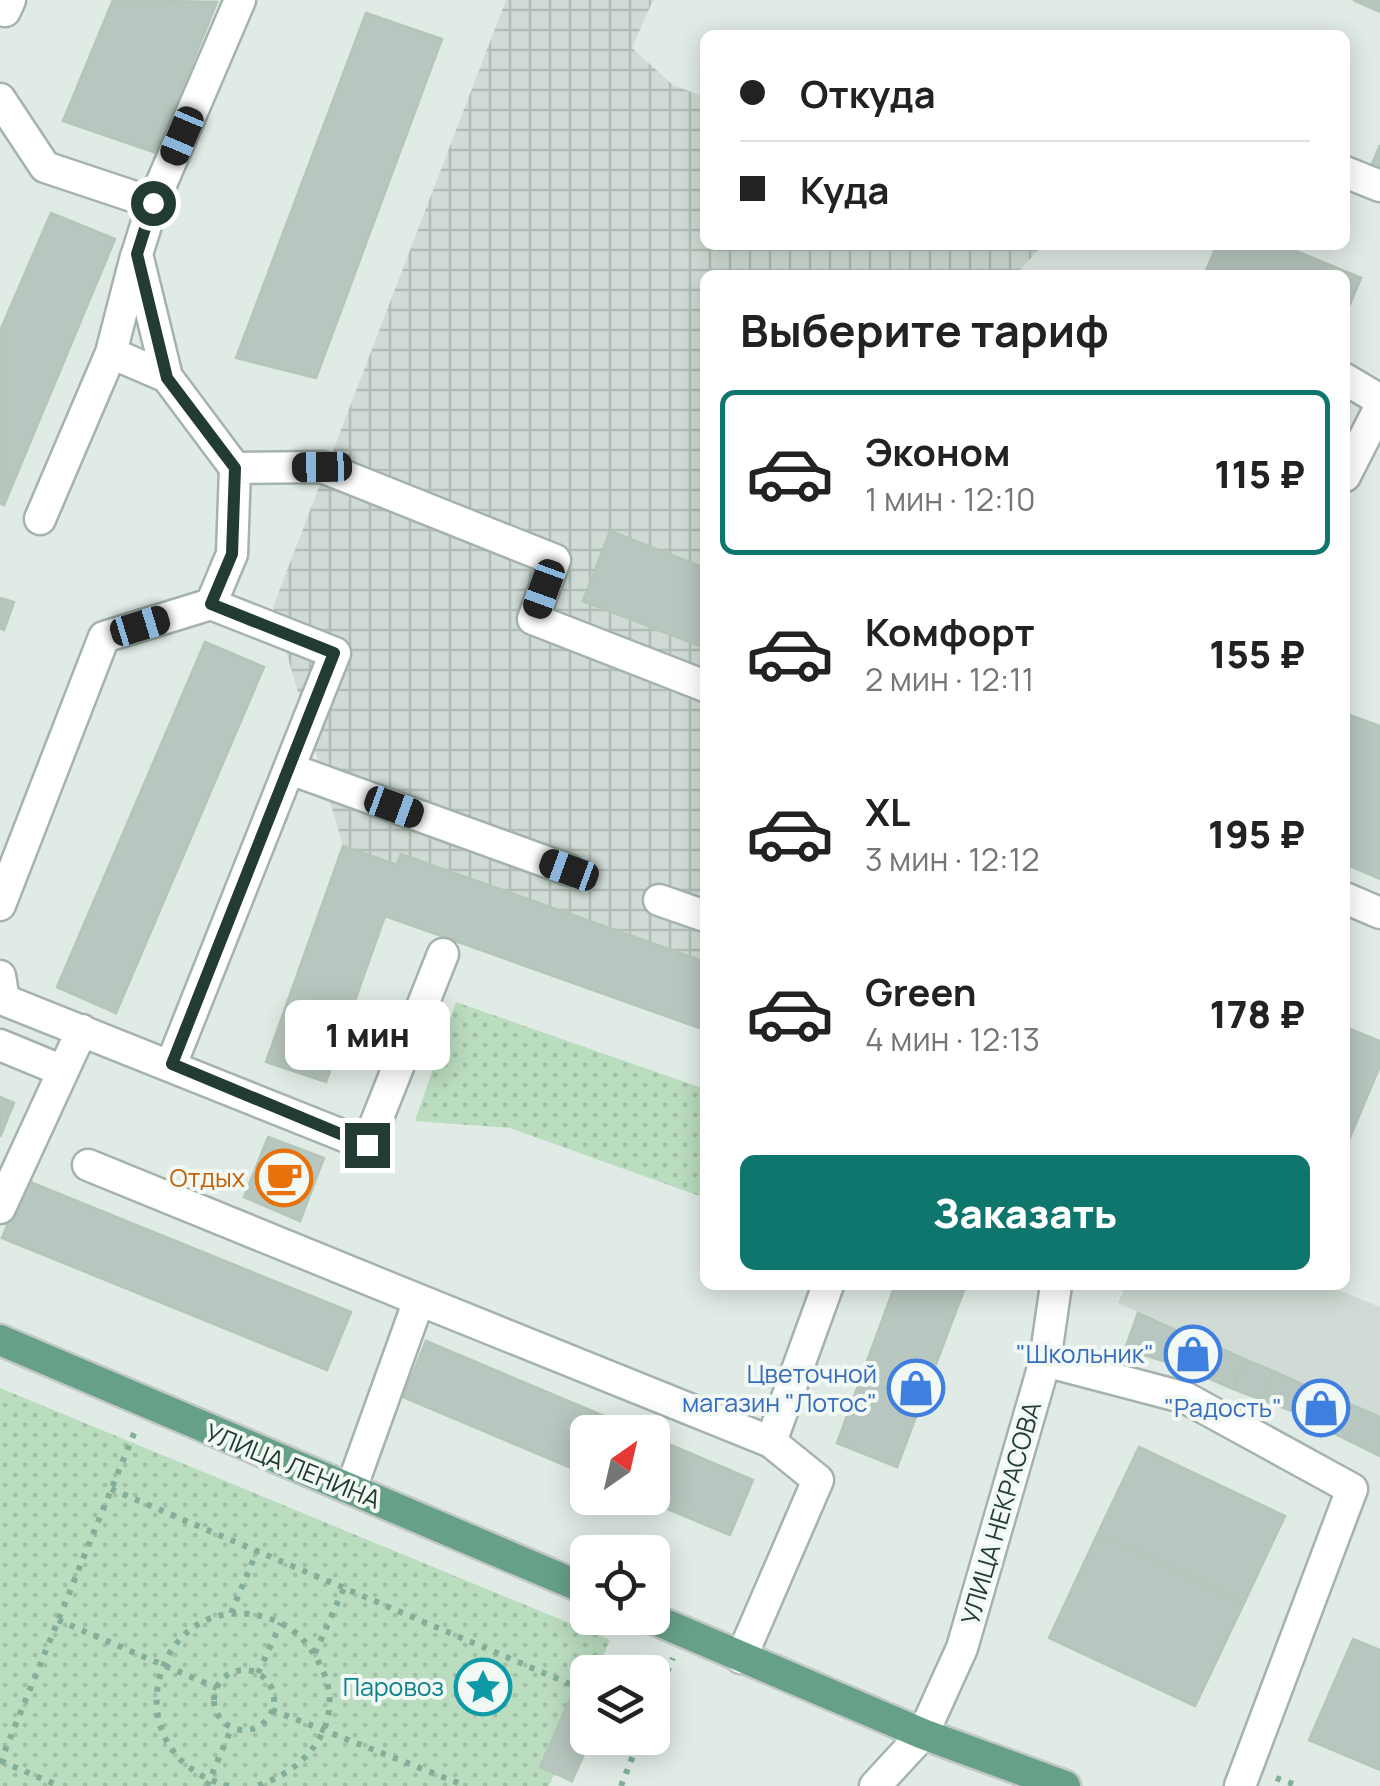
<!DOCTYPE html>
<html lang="ru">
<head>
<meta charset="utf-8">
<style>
  body { margin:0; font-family:Manrope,sans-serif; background:#f2f2f2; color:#222; height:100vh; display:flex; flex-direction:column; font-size:38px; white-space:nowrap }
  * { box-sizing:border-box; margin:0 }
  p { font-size:32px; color:#767676 }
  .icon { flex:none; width:55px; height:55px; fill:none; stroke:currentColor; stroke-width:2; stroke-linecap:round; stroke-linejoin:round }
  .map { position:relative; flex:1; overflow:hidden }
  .details { position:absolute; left:700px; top:270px; width:650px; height:1020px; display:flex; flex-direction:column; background:#fff; border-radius:15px; box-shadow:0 5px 25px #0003 }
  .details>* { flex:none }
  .banner { position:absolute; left:700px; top:30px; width:650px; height:220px; border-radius:15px; box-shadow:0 5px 25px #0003; display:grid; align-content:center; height:220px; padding:0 40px; background:#fff }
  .needle { width:65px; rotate:34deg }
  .fabs { position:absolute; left:570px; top:1415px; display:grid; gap:20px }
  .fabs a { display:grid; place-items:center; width:100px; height:100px; border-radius:15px; background:#fff; box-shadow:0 5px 25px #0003; font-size:50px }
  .end { position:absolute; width:45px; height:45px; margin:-22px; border:12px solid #223c31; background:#fff; box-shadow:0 0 0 5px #fff }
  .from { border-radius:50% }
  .bubble { position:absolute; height:70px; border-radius:15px; background:#fff; box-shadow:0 5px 25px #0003; font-size:32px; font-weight:800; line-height:70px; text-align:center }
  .car { position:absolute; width:30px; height:60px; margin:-30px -15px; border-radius:12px; box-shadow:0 0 8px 2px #0007; background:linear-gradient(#222 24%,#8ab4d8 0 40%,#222 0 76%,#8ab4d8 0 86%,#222 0) }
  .banner b { display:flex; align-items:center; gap:35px; height:95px; font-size:38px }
  .banner b+b { border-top:2px solid #e0e0e0 }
  .banner i { width:25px; height:25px; background:#222 }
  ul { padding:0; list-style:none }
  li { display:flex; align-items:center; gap:30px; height:165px; margin:0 20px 15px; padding:0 20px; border:5px solid transparent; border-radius:15px }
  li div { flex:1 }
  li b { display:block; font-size:38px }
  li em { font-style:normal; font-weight:800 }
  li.on { border-color:#0f766e }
  li>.icon { width:90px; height:90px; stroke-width:1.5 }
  h2 { padding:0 40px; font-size:45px; line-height:120px }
  .primary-button { display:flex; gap:20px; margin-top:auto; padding:20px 40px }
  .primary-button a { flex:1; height:115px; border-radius:15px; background:#0f766e; color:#fff; font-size:40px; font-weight:800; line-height:115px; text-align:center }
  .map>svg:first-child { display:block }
</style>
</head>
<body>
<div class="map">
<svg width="1380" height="1786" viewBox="0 0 1380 1786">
  <defs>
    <pattern id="industrial-grid" width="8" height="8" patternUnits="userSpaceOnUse" patternTransform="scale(2.5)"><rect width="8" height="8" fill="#cfdbd4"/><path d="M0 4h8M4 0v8" fill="none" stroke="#b1bdb6"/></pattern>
    <pattern id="park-dots" width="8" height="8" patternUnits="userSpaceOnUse" patternTransform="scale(2.5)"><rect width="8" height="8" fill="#badcbf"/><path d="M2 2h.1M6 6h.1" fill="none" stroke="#a0bea5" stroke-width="1.8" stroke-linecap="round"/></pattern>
  </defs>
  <rect width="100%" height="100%" fill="#e1ebe5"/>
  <path fill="#cfdbd4" d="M 1126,1285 L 1326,1285 L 1380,1307 L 1380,1417 L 1118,1303 Z"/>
  <path fill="url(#industrial-grid)" d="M 506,0 L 653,0 L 632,48 L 673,85 L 705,97 L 705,245 L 1043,245 L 1015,275 L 705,275 L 705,962 L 402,854 L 397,865 L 343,846 L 273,607 Z"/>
  <path fill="url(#park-dots)" d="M 456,1002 L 705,1089 L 705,1198 L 510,1128 L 415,1121 Z
    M 0,1388 L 610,1640 L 596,1672 L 588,1672 L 587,1694 L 549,1786 L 0,1786 Z"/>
  <path fill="#b7c6be" stroke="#b4c5bb" stroke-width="2.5" d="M 113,0 L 217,2 L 156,153 L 63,121 Z
    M 1353,0 L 1380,0 L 1380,12 Z
    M 366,13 L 442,39 L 316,378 L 236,358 Z
    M 1380,145 L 1380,170 L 1371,166 Z
    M 51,213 L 115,239 L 4,505 L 0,503 L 0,331 Z
    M 1217,245 L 1282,245 L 1361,278 L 1345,316 L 1345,275 L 1204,275 Z
    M 610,531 L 705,568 L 705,648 L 583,601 Z
    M 0,598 L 14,602 L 4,630 L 0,628 Z
    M 205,642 L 264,667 L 116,1013 L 57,987 Z
    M 1347,714 L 1380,726 L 1380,879 L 1345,864 Z
    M 343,846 L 397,865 L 401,854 L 705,962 L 705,1030 L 385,916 L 326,1082 L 266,1062 Z
    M 1345,1027 L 1380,1041 L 1380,1066 L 1345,1149 Z
    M 0,1097 L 14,1103 L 0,1137 Z
    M 268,1137 L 324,1158 L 300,1221 L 244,1197 Z
    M 25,1180 L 351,1312 L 327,1370 L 2,1238 Z
    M 895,1285 L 966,1285 L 897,1467 L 837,1443 Z
    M 1138,1313 L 1178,1331 L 1166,1362 L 1125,1349 Z
    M 1178,1331 L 1218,1347 L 1206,1377 L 1167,1362 Z
    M 426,1341 L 642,1432 L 588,1432 L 588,1475 L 403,1397 Z
    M 1218,1347 L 1244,1359 L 1233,1389 L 1206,1377 Z
    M 1244,1359 L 1273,1371 L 1262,1400 L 1233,1389 Z
    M 1273,1371 L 1306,1386 L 1297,1413 L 1262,1400 Z
    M 1306,1386 L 1345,1402 L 1333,1433 L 1297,1413 Z
    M 1345,1402 L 1380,1417 L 1380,1456 L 1333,1433 Z
    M 652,1437 L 753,1480 L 730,1535 L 641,1498 L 652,1498 Z
    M 1139,1447 L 1285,1516 L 1244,1603 L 1098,1533 Z
    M 1098,1533 L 1244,1603 L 1195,1706 L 1049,1638 Z
    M 1353,1639 L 1380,1650 L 1380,1770 L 1309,1740 Z
    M 574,1690 L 588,1696 L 591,1738 L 572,1781 L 540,1767 Z"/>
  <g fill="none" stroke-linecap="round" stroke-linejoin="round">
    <g stroke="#a4b3ab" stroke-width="35">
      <path id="minor" d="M 0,9 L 5,11 L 10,0
        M 0,99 L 45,167 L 153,203 L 240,0
        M 1345,172 L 1380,186
        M 111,353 L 136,256
        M 1345,379 L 1380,400
        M 235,468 L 322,467 L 555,560 L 533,619 L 705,686
        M 1345,476 L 1380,407
        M 40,519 L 111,353 L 167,377
        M 290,769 L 569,870
        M 1345,898 L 1380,913
        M 659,900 L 705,916
        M 0,905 L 104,637 L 211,604 L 232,554 L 235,468 L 167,377 L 137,254 L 153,203
        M 0,976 L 4,1000 L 367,1145 L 443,954
        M 0,1045 L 63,1071
        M 171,1065 L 335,653 L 211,604
        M 88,1165 L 419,1300
        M 0,1208 L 82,1030
        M 1045,1361 L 1186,1398 L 1352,1489 L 1240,1786
        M 351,1489 L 419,1300 L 771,1442 L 828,1285
        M 741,1658 L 818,1480 L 771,1442
        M 875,1786 L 923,1734 L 962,1648 L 1045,1361 L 1056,1285"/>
    </g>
    <g stroke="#c1c8c5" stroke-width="35">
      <path id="major" d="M 0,1340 L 588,1590
        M 651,1618 L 923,1734 L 1065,1786"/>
    </g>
    <path stroke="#82ae9a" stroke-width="6" stroke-dasharray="5 8" stroke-linecap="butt" d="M 111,1489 L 584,1690
      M 231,1613 L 257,1551
      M 58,1620 L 217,1688
      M 315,1653 L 344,1588
      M214 1700a30 30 0 1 1 60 0a30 30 0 1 1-60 0Z
      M 258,1673 L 281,1623
      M 652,1708 L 673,1658
      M 272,1710 L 466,1786
      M 1,1761 L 59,1786
      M 0,1763 L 135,1431
      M 1276,1778 L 1299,1786
      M 207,1786 L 232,1727
      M 229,1786 C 104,1754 156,1580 271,1619 C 297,1628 312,1647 323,1671 C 346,1724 305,1772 256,1786
      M 621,1786 L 640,1738"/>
    <use href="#minor" stroke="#fff" stroke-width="30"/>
    <use href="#major" stroke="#67a089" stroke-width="30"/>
  </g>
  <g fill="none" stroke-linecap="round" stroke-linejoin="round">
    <path stroke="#223c31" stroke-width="12" d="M 153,203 L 137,254 L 167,378 L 235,468 L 232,554 L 211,604 L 334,653 L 172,1064 L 367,1145"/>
  </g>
  <defs>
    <g id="cafe-ring" transform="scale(2.875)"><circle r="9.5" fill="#f2f8f4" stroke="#e8710a" stroke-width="1.5"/><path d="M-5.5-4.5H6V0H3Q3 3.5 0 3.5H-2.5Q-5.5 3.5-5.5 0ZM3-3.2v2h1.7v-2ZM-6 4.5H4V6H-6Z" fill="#e8710a"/></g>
    <g id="shop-ring" transform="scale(2.875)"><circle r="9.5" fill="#f2f8f4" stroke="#3f7fe0" stroke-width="1.5"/><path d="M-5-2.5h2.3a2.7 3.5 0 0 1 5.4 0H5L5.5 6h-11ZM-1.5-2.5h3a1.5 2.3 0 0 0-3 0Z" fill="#3f7fe0"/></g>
    <g id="sight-ring" transform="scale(2.875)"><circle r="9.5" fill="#f2f8f4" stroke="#0f9aa8" stroke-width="1.5"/><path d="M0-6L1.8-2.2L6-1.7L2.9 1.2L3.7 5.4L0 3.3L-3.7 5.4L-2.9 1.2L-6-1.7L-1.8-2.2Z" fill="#0f9aa8"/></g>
  </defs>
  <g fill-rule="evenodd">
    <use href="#cafe-ring" x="284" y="1178"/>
    <use href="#shop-ring" x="1193" y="1354"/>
    <use href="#shop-ring" x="916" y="1388"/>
    <use href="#shop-ring" x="1321" y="1408"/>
    <use href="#sight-ring" x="483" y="1687"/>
  </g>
  <g text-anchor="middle" stroke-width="8" stroke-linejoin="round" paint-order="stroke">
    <g font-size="25" fill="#c56008" stroke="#f2f8f4" text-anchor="end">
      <text x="245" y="1187">Отдых</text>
    </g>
    <g font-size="25" fill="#366cbe" stroke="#f2f8f4" text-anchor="end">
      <text x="1154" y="1363">"Школьник"</text>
      <text x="877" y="1383">Цветочной<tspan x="877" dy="29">магазин "Лотос"</tspan></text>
      <text x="1282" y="1417">"Радость"</text>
    </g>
    <g font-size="25" fill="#223c31" stroke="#f2f8f4">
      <text transform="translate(293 1466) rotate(22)" y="9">УЛИЦА ЛЕНИНА</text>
      <text transform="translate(1001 1513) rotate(-74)" y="9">УЛИЦА НЕКРАСОВА</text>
    </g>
    <g font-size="25" fill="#0d838f" stroke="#f2f8f4" text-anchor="end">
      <text x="444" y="1696">Паровоз</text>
    </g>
  </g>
</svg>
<div class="fabs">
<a><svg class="needle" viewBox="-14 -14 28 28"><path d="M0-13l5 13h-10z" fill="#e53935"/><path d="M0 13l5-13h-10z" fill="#767676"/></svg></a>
<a><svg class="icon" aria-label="locate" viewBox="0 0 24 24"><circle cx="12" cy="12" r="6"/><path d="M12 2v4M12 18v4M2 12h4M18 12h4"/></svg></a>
<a><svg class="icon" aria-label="layers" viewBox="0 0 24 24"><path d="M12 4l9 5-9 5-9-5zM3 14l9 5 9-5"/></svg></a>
</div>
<i class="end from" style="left:153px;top:203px"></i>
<i class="end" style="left:367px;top:1145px"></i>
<div class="bubble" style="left:285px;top:1000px;width:165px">1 мин</div>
<i class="car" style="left:182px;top:136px;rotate:203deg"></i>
<i class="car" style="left:322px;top:467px;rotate:269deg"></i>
<i class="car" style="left:544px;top:589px;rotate:200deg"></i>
<i class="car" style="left:140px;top:626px;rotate:73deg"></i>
<i class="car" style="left:394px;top:807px;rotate:110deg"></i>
<i class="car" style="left:569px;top:870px;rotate:290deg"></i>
<div class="banner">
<b><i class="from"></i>Откуда</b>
<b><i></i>Куда</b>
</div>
<section class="details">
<h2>Выберите тариф</h2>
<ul>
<li class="on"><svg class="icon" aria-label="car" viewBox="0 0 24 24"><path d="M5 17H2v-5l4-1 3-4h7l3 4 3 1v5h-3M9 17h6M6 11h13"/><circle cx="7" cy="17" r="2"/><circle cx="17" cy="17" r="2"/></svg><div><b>Эконом</b><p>1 мин · 12:10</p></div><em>115 ₽</em></li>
<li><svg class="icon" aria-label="car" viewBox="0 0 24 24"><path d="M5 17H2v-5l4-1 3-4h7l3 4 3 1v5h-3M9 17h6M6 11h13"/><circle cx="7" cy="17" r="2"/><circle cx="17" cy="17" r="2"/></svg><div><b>Комфорт</b><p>2 мин · 12:11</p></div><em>155 ₽</em></li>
<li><svg class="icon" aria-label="car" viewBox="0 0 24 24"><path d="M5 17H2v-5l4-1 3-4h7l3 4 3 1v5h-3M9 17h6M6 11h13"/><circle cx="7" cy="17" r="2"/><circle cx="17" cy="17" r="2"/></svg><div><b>XL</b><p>3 мин · 12:12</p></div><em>195 ₽</em></li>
<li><svg class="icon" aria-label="car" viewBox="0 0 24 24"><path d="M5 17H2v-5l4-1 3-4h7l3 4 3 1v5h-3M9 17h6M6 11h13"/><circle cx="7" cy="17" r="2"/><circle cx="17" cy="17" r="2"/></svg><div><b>Green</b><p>4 мин · 12:13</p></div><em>178 ₽</em></li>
</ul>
<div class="primary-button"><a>Заказать</a></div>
</section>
</div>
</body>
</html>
